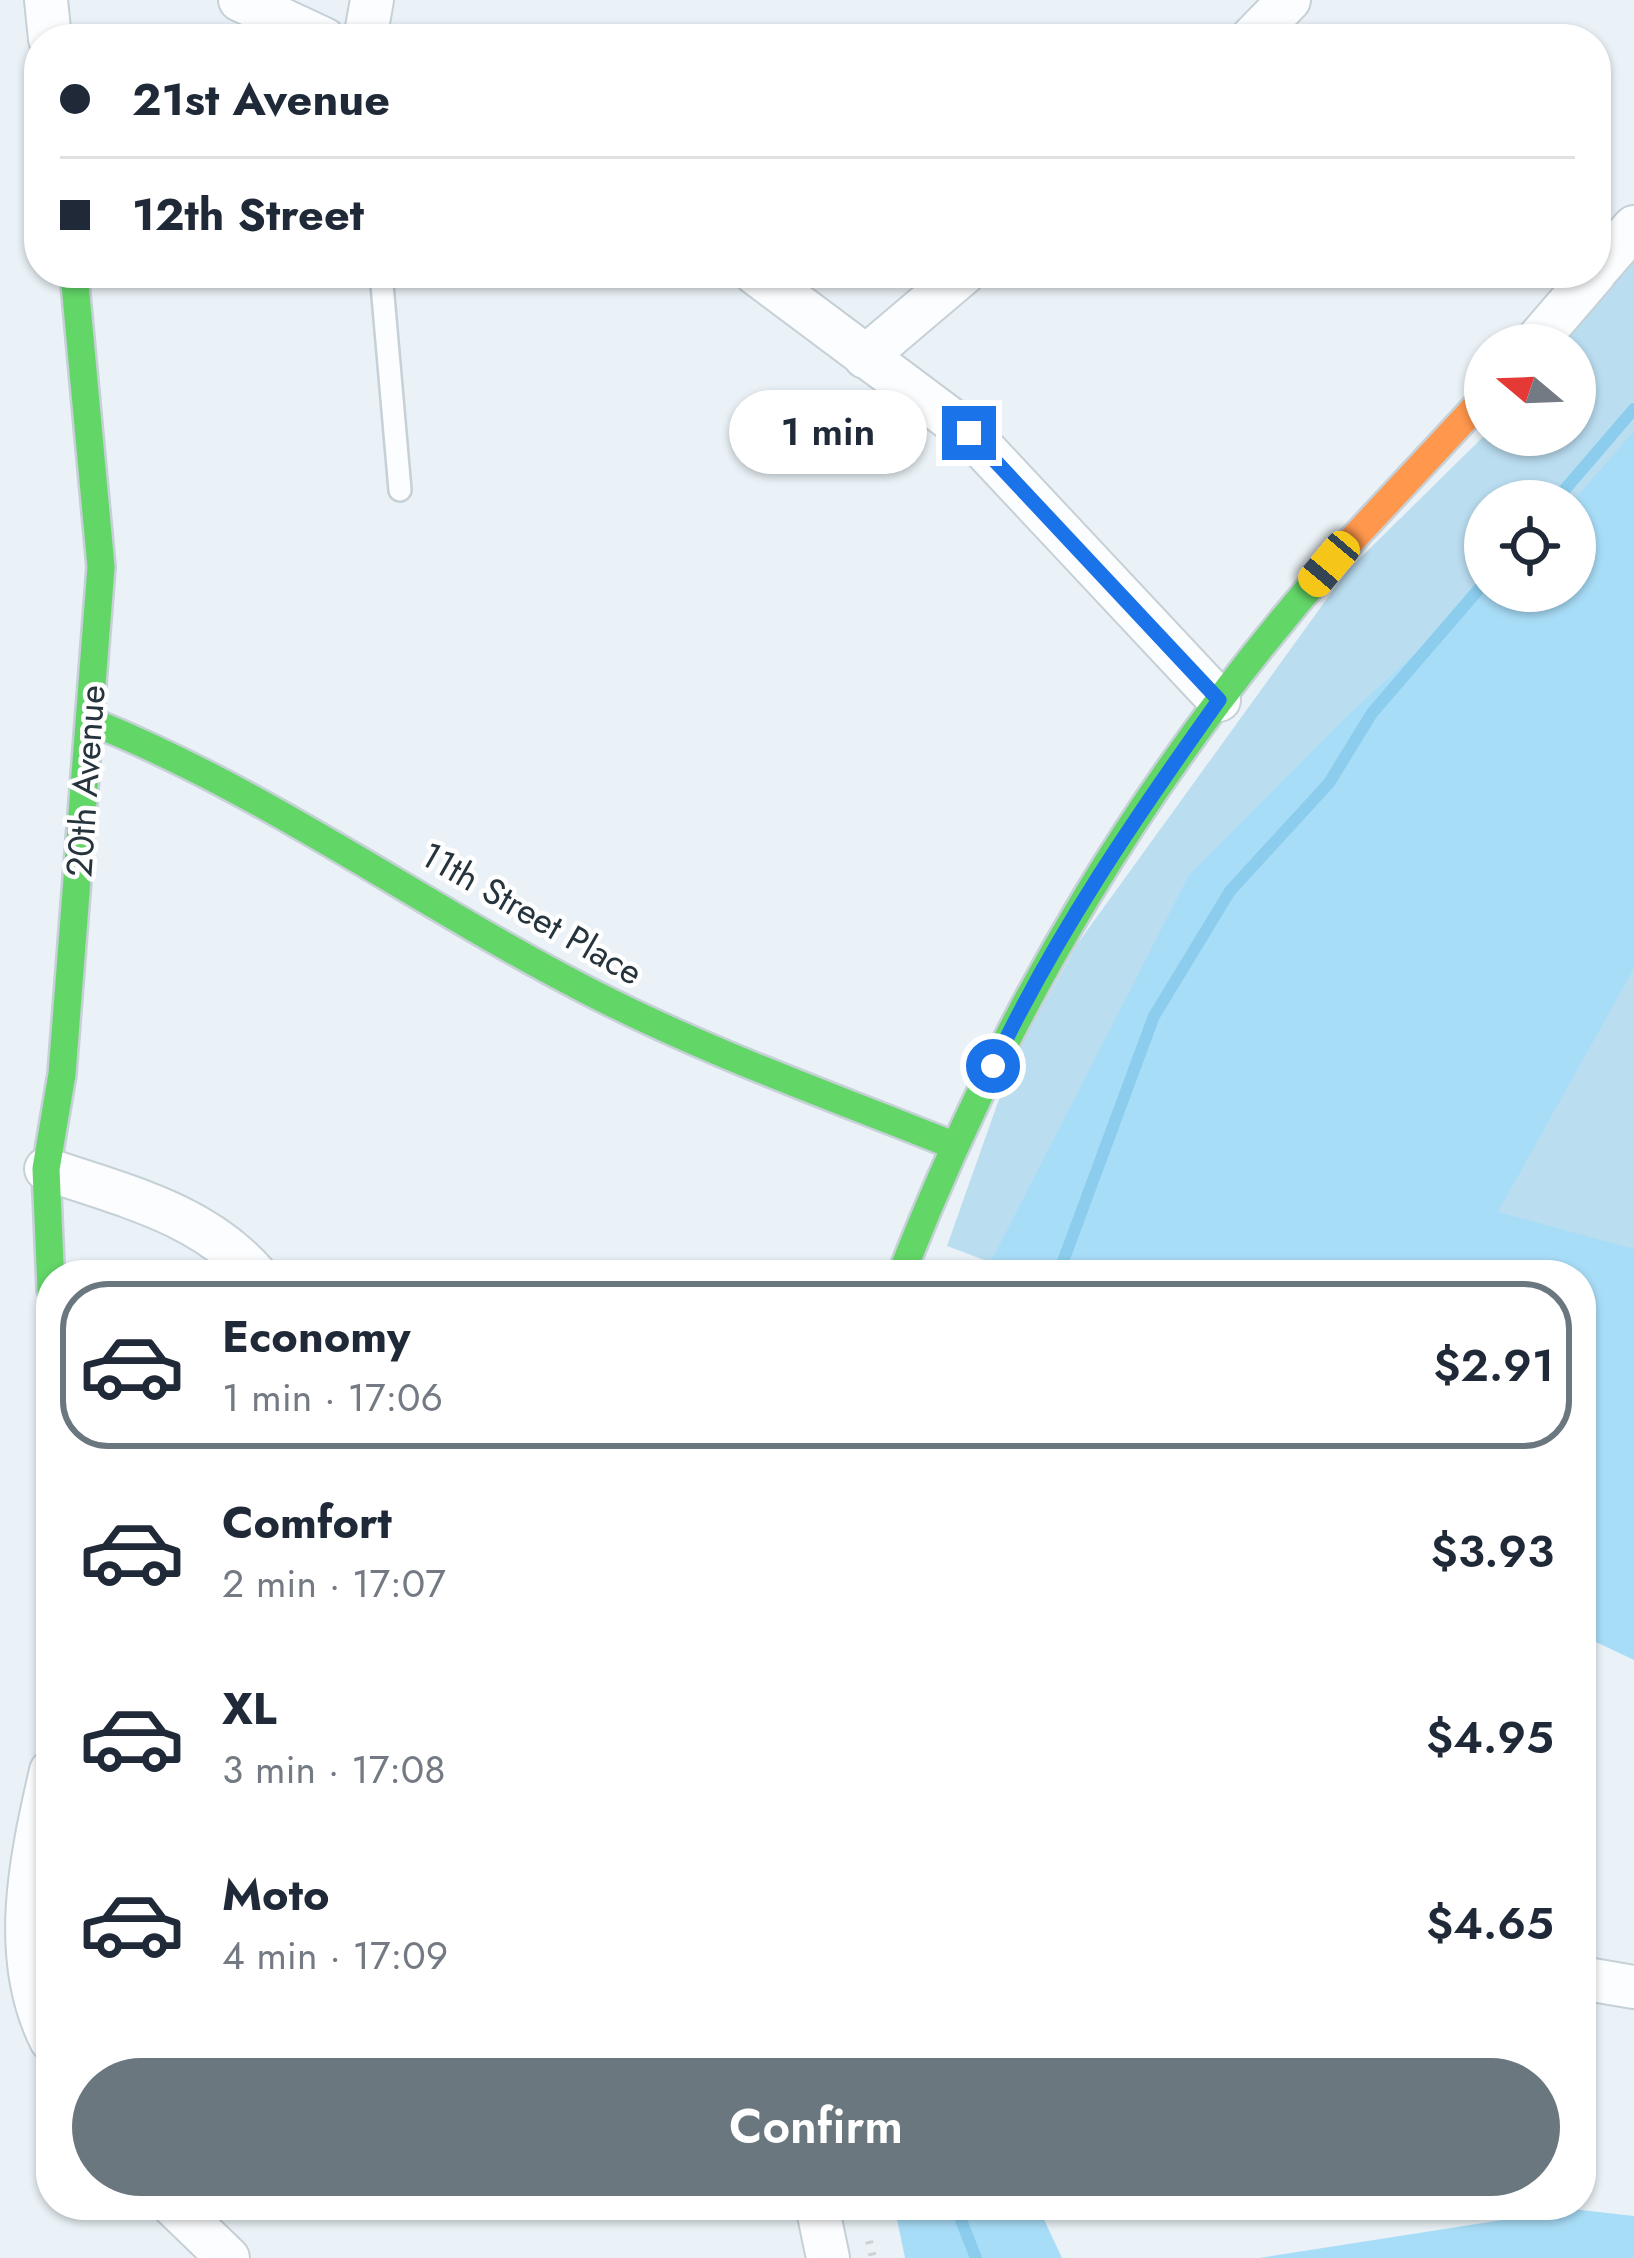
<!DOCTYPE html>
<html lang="en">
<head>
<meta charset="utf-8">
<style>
  body { margin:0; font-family:Jost,sans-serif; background:#f2f2f3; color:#1f2937; height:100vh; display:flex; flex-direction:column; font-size:45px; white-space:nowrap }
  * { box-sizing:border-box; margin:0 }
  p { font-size:39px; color:#747a83 }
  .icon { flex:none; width:66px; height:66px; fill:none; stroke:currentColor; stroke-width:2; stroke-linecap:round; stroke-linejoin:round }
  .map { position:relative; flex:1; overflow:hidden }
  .details { position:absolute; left:36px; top:1260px; width:1560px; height:960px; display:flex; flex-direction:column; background:#fff; border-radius:48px; box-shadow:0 3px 9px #0004 }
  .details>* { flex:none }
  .banner { position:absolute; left:24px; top:24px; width:1587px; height:264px; border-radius:48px; box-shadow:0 3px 9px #0004; display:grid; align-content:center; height:264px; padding:0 36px; background:#fff }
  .needle { width:78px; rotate:289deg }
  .buttons { position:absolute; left:1464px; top:324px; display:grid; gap:24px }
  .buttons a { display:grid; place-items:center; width:132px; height:132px; border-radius:50%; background:#fff; box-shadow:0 3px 9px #0004; font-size:60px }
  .end { position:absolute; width:54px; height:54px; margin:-27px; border:15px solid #1a73e8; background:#fff; box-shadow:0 0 0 6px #fff }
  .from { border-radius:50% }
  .bubble { position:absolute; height:84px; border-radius:42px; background:#fff; box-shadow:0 3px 9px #0004; font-size:39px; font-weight:600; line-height:84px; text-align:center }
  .car { position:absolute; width:36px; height:72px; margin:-36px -18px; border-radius:15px; box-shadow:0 0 9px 3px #0007; background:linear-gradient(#f5c518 24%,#345 0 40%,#f5c518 0 76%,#345 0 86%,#f5c518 0) }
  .banner b { display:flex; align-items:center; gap:42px; height:114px; font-size:45px }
  .banner b+b { border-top:3px solid #e0e1e3 }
  .banner i { width:30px; height:30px; background:#1f2937 }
  ul { padding:21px 0 0; list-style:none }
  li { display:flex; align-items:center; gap:36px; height:168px; margin:0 24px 18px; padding:0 12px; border:6px solid transparent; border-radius:48px }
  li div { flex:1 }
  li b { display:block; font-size:45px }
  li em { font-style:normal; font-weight:600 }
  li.current { border-color:#6b777e }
  li>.icon { width:108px; height:108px; stroke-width:1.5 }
  .action { display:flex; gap:24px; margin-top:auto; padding:24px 36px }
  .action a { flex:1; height:138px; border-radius:72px; background:#6b777e; color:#fff; font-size:48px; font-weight:600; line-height:138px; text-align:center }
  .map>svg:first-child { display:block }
</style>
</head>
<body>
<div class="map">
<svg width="1634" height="2258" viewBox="0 0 1634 2258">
  <rect width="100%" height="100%" fill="#eaf2f7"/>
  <path fill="#baddf0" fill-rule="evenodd" d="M 1634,250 L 1634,1506 L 1581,1275 L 1024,1275 L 947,1246 L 1014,1057 L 1078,943 L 1347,571 L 1485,435 L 1575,435 L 1575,345 L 1553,345 ZM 1485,501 L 1575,501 L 1575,591 L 1485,591 Z"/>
  <path fill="#a8ddf8" d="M 1634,431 L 1634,968 L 1498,1212 L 1634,1249 L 1634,1660 L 1581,1635 L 1581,1275 L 984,1275 L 1189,875 L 1348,715 L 1485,590 L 1575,591 L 1573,501 Z
    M 894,2205 L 1045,2205 L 1041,2213 L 1062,2258 L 905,2258 Z
    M 1572,2209 L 1634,2216 L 1634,2258 L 1259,2258 Z"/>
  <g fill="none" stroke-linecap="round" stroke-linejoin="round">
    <path stroke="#8ccdee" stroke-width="12" d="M 1555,501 L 1634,409
      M 1058,1275 L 1154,1016 L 1230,891 L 1329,783 L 1372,713 L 1485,582
      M 955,2205 L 976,2258"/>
    <g stroke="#c5d0d7" stroke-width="26">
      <path id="lane" d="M 381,273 L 400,490"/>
    </g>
    <g stroke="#c5d0d7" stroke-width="46">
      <path id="street" d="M 46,0 L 50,39
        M 240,0 L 324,39
        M 365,39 L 372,0
        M 1251,39 L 1289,0
        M 1596,271 L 1634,227
        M 755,273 L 969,433 L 1219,700
        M 1533,345 L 1595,273
        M 865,357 L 964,273
        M 46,1169 C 122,1195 202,1213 256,1275
        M 51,1771 C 31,1858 9,1957 51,2040
        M 1581,1978 L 1634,1987
        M 173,2205 L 228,2258
        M 817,2205 L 828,2258"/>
    </g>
    <g stroke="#c5d0d7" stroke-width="32">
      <path id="fast" d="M 90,721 C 267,792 419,904 588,991 C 704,1051 828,1095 950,1144
        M 901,1275 C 1006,1007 1146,773 1337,556
        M 51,1289 L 46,1169 L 62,1074 L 101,567 L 74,273"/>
    </g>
    <g stroke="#c5d0d7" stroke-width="32">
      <path id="slow" d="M 1337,556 L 1485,397"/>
    </g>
    <path stroke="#ced2d4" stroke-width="8" stroke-dasharray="3 9" stroke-linecap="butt" d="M 869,2241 L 873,2258"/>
    <use href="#lane" stroke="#fcfdfe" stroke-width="21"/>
    <use href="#street" stroke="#fcfdfe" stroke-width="42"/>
    <use href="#fast" stroke="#63d668" stroke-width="27"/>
    <use href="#slow" stroke="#ff974d" stroke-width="27"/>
  </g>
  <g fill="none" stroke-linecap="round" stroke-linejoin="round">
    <path stroke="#1a73e8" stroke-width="15" d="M 969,433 L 1219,700 C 1135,818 1055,935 993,1066"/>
  </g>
  <g text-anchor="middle" stroke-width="9" stroke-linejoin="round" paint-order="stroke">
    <g font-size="36" fill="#26353d" stroke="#fff">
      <text transform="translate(85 781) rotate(-86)" y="13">20th Avenue</text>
      <text transform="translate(532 913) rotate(30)" y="13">11th Street Place</text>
    </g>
  </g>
</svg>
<div class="buttons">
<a><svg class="needle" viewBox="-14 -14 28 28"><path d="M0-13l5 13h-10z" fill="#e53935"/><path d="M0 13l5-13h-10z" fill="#747a83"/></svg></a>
<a><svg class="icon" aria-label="locate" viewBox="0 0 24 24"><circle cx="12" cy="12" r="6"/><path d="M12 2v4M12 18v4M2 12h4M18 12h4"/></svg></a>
</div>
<i class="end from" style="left:993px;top:1066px"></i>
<i class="end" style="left:969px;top:433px"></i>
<div class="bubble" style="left:729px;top:390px;width:198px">1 min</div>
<i class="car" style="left:1329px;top:564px;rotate:220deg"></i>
<div class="banner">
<b><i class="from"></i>21st Avenue</b>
<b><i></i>12th Street</b>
</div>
<section class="details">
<ul>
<li class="current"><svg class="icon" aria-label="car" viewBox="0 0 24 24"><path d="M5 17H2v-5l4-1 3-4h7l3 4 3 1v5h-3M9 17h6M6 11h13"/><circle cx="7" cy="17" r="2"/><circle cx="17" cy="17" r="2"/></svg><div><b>Economy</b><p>1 min · 17:06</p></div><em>$2.91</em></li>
<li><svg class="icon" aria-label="car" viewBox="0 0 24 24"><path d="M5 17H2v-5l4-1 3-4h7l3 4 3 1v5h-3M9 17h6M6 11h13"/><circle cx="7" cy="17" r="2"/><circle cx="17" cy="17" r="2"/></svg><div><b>Comfort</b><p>2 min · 17:07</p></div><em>$3.93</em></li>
<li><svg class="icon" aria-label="car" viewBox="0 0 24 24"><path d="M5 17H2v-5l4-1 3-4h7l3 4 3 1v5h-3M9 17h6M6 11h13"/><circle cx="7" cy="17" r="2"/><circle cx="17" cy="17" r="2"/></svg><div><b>XL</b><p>3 min · 17:08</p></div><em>$4.95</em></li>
<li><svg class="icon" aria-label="car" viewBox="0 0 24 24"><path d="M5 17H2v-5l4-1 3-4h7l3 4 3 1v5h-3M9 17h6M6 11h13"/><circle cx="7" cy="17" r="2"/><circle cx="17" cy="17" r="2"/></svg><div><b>Moto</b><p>4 min · 17:09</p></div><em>$4.65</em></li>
</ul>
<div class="action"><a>Confirm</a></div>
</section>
</div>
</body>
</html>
